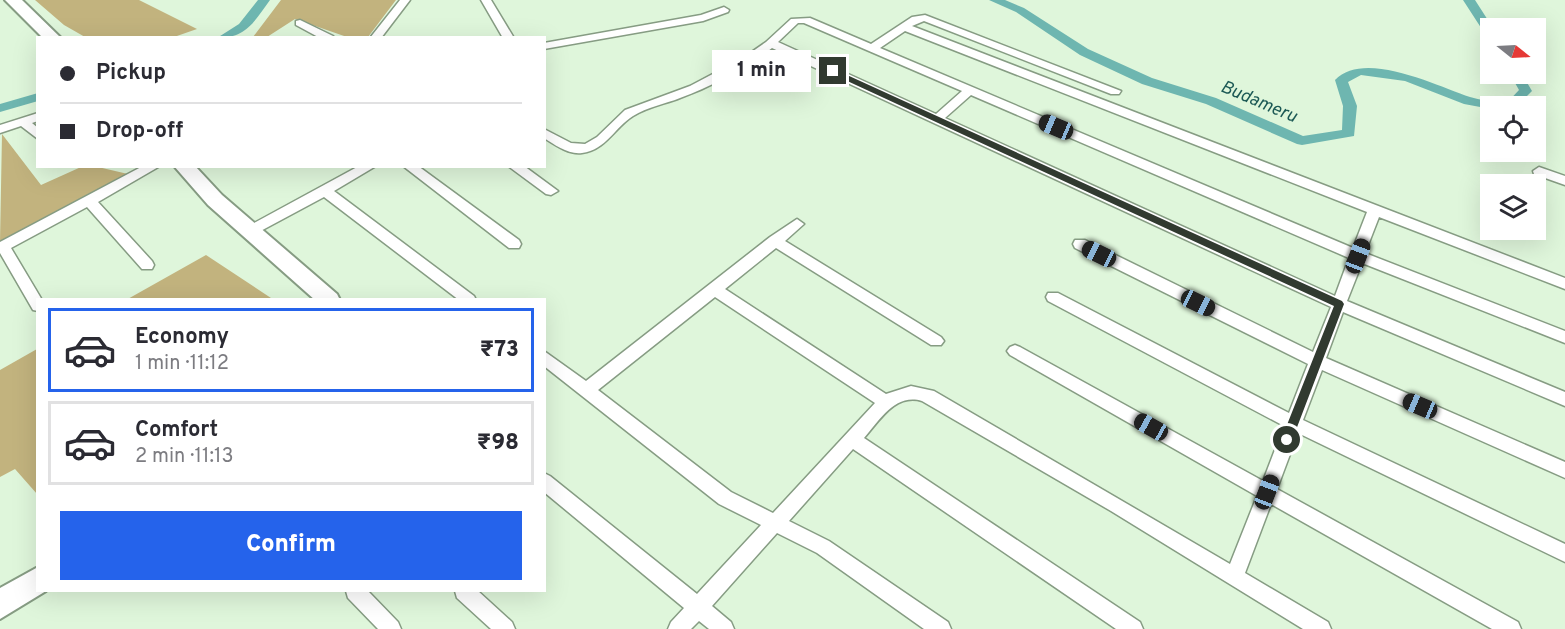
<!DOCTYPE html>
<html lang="en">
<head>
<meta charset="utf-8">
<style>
  body { margin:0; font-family:Overpass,sans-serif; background:#f2f2f3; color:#2b2b33; height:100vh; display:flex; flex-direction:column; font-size:22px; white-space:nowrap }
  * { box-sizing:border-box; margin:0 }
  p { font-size:20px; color:#7c7c81 }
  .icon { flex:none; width:33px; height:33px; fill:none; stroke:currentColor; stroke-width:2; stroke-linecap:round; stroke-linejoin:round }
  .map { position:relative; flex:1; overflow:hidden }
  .drawer { position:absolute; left:36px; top:298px; width:510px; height:294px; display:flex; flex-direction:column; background:#fff; border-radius:0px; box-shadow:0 6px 24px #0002 }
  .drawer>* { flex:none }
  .top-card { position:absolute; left:36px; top:36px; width:510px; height:132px; border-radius:0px; box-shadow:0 6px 24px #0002; display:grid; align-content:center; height:132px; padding:0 24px; background:#fff }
  .needle { width:39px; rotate:108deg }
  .tools { position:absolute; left:1480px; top:18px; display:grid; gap:12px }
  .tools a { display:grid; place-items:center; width:66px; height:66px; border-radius:0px; background:#fff; box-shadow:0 6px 24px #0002; font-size:30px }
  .end { position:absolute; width:27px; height:27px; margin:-14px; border:8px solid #313a30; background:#fff; box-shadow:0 0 0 3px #fff }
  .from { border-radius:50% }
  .bubble { position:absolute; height:42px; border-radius:0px; background:#fff; box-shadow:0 6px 24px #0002; font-size:20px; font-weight:800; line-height:42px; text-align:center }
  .car { position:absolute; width:18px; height:36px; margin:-18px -9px; border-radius:8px; box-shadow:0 0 4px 2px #0007; background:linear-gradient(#222 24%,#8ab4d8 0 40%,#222 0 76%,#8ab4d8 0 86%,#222 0) }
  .top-card b { display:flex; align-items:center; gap:21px; height:57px; font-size:22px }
  .top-card b+b { border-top:2px solid #e1e1e2 }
  .top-card i { width:15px; height:15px; background:#2b2b33 }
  ul { padding:10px 0 0; list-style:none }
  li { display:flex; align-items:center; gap:18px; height:84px; margin:0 12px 9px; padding:0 12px; border:3px solid #e1e1e2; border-radius:0px }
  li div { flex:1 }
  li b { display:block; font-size:22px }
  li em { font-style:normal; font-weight:800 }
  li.selected { border-color:#2563eb }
  li>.icon { width:54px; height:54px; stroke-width:1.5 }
  .primary-button { display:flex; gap:12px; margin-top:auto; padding:12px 24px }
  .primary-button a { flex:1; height:69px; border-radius:0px; background:#2563eb; color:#fff; font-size:24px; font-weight:800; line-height:69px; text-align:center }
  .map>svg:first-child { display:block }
</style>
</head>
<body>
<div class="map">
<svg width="1565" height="629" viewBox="0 0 1565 629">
  <rect width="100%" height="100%" fill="#dff6db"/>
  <path fill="#c2b37e" d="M 35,0 L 139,0 L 197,29 L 174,37 L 85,37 L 64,25 Z
    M 281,0 L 396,0 L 368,37 L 347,37 L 295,19 L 267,37 L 253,37 Z
    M 2,134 L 41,185 L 81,167 L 98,167 L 128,174 L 0,241 Z
    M 206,255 L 274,300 L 126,300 Z
    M 37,349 L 37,494 L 15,469 L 0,477 L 0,370 Z"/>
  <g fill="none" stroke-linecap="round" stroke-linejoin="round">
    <path fill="#6eb6b0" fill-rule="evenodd" d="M 258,0 L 270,0 C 254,22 246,38 217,38 L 239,24 Z
      M 989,0 L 1005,0 L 1024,8 L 1088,49 L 1152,78 L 1216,98 L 1303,136 L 1342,130 L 1343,106 L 1335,80 C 1364,49 1437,86 1470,97 C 1480,100 1491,101 1502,103 L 1504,106 L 1519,90 L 1510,74 L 1522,74 L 1532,91 L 1517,106 L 1491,106 L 1491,109 L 1464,104 L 1405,81 L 1361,75 L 1348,82 L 1357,106 L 1354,136 L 1302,145 L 1297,144 L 1206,104 L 1142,84 L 1080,55 L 1016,12 Z
      M 1463,0 L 1475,0 L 1493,28 L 1491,28 L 1491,38 L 1487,37 Z
      M 38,93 L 38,101 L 0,112 L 0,104 Z"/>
    <g stroke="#869c83" stroke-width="3">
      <path id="street" d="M 400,0 L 410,0 L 381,38 L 370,38 Z
        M 481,0 L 491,0 L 514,38 L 503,38 Z
        M 724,7 L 729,10 L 728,12 L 703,21 L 544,49 L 544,43 L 701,15 Z
        M 925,15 L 1121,91 L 1119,94 L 1111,94 L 924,21 L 912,26 L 1565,278 L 1565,289 L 1379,217 L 1365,253 L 1565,331 L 1565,343 L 1362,263 L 1347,301 L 1565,392 L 1565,406 L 1343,312 L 1326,358 L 1565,462 L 1565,478 L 1322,370 L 1303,420 L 1565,544 L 1565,562 L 1298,433 L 1277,489 L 1518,622 L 1521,629 L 1492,629 L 1271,504 L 1245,573 L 1328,622 L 1331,629 L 1303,629 L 1111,511 L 922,401 C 895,393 880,420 864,438 L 1140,622 L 1143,629 L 1116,629 L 853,449 L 789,521 L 829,541 L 948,622 L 951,629 L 924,629 L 817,553 L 777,533 L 712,606 L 731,622 L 734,629 L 709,629 L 699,621 L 691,629 L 668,629 L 671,622 L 684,608 L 544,492 L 544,473 L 550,476 L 697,594 L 761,525 L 719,504 L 544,366 L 544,351 L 586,381 L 770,237 L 797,219 L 804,224 L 785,241 L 941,337 L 944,341 L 941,345 L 931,345 L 776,248 L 725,289 L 886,394 L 911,386 L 934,391 L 1230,564 L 1257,496 L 1010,355 L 1007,351 L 1010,347 L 1015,345 L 1020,347 L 1263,481 L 1284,426 L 1048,301 L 1046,297 L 1048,293 L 1058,293 L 1289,413 L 1308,364 L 1075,248 L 1073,244 L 1075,240 L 1085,240 L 1313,352 L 1331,307 L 772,48 C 744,69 713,86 680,98 C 665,104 647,107 633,116 C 615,127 606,150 582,153 C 569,155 555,145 544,138 L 544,129 L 571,143 L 585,144 L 597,137 L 625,110 L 690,86 L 743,58 L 766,42 L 791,19 L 810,18 L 871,44 L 912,17 ZM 798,23 L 804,23 L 962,91 L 936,114 L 778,42 ZM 905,31 L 1367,212 L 1353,248 L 880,48 ZM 971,95 L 1349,258 L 1335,296 L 945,118 ZM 715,297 L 875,403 L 773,513 L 731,492 L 598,390 Z
        M 300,20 L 333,36 L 334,38 L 320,38 L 296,25 L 296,21 Z
        M 38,113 L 38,121 L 32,123 L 38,128 L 38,139 L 21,126 L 0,133 L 0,125 Z
        M 143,166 L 160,166 L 98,202 L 152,261 L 154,265 L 152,269 L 142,269 L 87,207 L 11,248 L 42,300 L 38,300 L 38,311 L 33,310 L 0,253 L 0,242 Z
        M 359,166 L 376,166 L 334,191 L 474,296 L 476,300 L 459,300 L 324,197 L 255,234 L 250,236 L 243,231 L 245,228 Z
        M 403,166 L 418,166 L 519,240 L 521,244 L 519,248 L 509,248 Z
        M 508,166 L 524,166 L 558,191 L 551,195 L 546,194 Z
        M 1539,167 L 1565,176 L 1565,185 L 1534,174 L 1533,171 Z
        M 346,591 L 368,591 L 398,622 L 401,629 L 378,629 L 348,598 Z
        M 455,591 L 478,591 L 512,622 L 515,629 L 491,629 L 457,598 Z"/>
    </g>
    <g stroke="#869c83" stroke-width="4">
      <path id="secondary" d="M 5,0 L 22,0 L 61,38 L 43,38 Z
        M 174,166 L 195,166 L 222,195 L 337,294 L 340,300 L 315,300 L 208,205 Z
        M 38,567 L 38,591 L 46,591 L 0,619 L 0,588 Z"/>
    </g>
    <use href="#street" fill="#fff" fill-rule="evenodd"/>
    <use href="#secondary" fill="#fff" fill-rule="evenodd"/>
  </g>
  <path fill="#313a30" d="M 830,70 L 836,70 L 1342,301 L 1344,304 L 1291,443 L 1283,443 L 1281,440 L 1334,306 L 830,73 Z"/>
  <g text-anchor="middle" stroke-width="4.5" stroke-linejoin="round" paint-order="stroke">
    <g font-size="18" font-style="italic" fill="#1c5955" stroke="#dff6db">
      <text transform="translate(1259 101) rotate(23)" y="6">Budameru</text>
    </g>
  </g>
</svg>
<div class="tools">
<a><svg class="needle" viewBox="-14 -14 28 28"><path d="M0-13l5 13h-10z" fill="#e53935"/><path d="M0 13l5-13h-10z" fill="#7c7c81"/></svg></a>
<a><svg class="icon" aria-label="locate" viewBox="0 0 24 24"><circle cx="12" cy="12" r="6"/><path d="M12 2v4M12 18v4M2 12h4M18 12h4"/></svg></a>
<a><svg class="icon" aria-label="layers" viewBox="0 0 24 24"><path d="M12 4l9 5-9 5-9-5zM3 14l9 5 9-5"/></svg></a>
</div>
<i class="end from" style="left:1287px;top:440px"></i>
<i class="end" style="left:833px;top:71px"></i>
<div class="bubble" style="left:712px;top:50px;width:99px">1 min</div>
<i class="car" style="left:1056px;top:127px;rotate:293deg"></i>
<i class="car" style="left:1099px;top:254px;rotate:296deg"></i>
<i class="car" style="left:1358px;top:256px;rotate:21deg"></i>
<i class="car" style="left:1198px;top:303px;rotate:116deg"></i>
<i class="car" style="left:1420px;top:406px;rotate:293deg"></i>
<i class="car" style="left:1151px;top:427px;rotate:299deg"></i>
<i class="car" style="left:1267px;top:492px;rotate:21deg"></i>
<div class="top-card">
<b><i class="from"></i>Pickup</b>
<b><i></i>Drop-off</b>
</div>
<section class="drawer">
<ul>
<li class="selected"><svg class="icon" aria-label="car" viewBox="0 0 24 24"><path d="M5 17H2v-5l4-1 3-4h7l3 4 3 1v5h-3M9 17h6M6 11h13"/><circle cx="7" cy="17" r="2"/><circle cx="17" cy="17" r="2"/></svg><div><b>Economy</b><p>1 min · 11:12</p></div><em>₹73</em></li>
<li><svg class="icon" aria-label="car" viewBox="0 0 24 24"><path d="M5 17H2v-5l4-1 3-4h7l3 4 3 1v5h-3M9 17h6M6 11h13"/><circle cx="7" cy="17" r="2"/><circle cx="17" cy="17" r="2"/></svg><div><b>Comfort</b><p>2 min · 11:13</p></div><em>₹98</em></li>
</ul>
<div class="primary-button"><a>Confirm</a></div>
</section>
</div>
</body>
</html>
